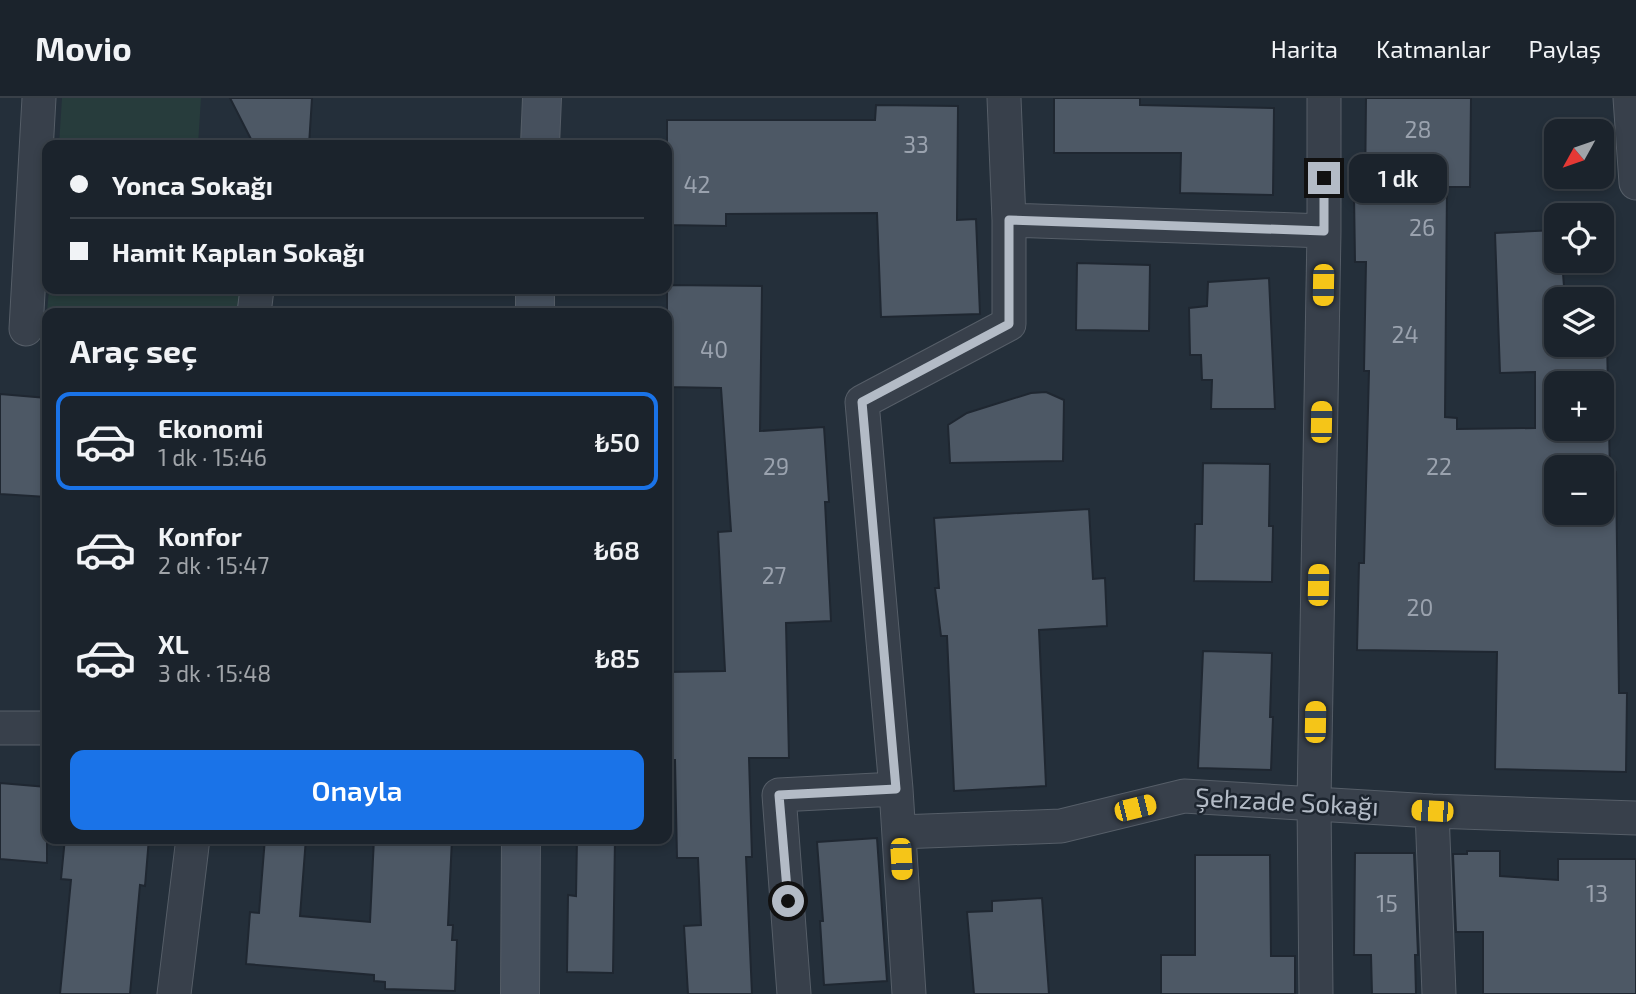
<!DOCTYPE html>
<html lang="tr">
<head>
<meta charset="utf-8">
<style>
  body { margin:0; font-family:"Exo 2",sans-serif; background:#282f38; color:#f1f3f6; height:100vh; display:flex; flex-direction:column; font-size:26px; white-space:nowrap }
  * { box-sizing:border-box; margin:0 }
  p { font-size:23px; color:#a0a4a9 }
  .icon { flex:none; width:38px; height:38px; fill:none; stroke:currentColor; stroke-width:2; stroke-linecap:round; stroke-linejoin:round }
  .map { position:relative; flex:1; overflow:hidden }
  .sheet { position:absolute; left:42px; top:210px; width:630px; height:536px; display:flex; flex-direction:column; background:#1b232c; border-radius:14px; box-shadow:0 4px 10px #0003,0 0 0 2px #394048 }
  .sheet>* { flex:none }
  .top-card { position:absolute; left:42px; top:42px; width:630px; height:154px; border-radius:14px; box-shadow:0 4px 10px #0003,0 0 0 2px #394048; display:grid; align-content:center; height:154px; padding:0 28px; background:#1b232c }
  .needle { width:46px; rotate:230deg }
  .tools { position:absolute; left:1544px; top:21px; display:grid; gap:14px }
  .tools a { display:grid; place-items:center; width:70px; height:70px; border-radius:14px; background:#1b232c; box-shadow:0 4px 10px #0003,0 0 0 2px #394048; font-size:35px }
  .end { position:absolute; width:32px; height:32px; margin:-16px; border:9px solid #b3bbc6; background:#111; box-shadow:0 0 0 4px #111 }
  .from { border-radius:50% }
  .bubble { position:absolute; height:49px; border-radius:14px; background:#1b232c; box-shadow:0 4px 10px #0003,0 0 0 2px #394048; font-size:23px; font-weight:600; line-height:49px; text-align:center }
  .car { position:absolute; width:21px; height:42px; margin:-21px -10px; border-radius:9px; box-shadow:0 0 5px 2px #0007; background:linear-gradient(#f5c518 24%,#345 0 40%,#f5c518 0 76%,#345 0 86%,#f5c518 0) }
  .top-card b { display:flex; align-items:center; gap:24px; height:66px; font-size:26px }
  .top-card b+b { border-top:2px solid #394048 }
  .top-card i { width:18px; height:18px; background:#f1f3f6 }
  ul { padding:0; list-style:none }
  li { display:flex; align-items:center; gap:21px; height:98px; margin:0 14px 10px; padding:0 14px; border:4px solid transparent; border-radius:14px }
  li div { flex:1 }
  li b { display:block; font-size:26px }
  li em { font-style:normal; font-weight:600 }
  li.active { border-color:#1a73e8 }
  li>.icon { width:63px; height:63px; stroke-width:1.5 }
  h2 { padding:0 28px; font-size:32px; line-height:84px }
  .button { display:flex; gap:14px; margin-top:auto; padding:14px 28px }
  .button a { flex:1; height:80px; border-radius:14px; background:#1a73e8; color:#fff; font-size:28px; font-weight:600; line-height:80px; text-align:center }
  header { display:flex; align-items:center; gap:42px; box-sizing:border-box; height:98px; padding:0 35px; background:#1b232c; border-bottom:2px solid #394048 }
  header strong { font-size:33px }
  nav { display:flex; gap:38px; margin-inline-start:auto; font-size:24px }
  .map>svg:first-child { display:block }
</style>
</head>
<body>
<header>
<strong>Movio</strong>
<nav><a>Harita</a><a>Katmanlar</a><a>Paylaş</a></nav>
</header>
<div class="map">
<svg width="1636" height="896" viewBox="0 0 1636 896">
  <rect width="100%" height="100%" fill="#242f3a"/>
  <path fill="#273c3c" d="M 62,0 L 201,0 L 198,47 L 59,47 Z
    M 49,191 L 243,191 L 241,215 L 58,215 L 47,214 Z"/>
  <path fill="#4d5865" stroke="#1f2731" stroke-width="2" fill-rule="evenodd" d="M 230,0 L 312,0 L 309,47 L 254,47 Z
    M 1054,0 L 1140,0 L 1140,7 L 1274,10 L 1273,97 L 1180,95 L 1181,55 L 1054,55 Z
    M 1366,0 L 1471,0 L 1470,89 L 1447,89 L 1445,319 L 1457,320 L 1457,331 L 1535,330 L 1535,274 L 1500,275 L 1495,135 L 1556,132 L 1556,163 L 1562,163 L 1565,201 L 1556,201 L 1556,247 L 1601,247 L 1601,203 L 1606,202 L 1610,374 L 1616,374 L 1619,595 L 1627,595 L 1626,674 L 1495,671 L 1497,554 L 1357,552 L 1359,465 L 1364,465 L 1369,273 L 1364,273 L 1366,164 L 1355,164 L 1354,96 L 1365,96 ZM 1556,285 L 1601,285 L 1601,331 L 1556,331 ZM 1556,369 L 1601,369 L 1601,415 L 1556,415 Z
    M 876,7 L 958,8 L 957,122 L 976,121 L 980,216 L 881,219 L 877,115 L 726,116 L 726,128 L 667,127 L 667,22 L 875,22 Z
    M 1077,165 L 1150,167 L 1149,233 L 1076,232 Z
    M 1269,180 L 1275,311 L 1211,311 L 1212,282 L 1202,282 L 1201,257 L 1190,257 L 1189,210 L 1207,208 L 1208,184 Z
    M 667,187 L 762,188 L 760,333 L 824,329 L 829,404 L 825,404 L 831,523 L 786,525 L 789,660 L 749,660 L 752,759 L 746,759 L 752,896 L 688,896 L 684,828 L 701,827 L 698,760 L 677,760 L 675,662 L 668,662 L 667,574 L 725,573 L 718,434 L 731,433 L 721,290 L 667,289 Z
    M 1046,294 L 1064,302 L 1063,363 L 950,365 L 948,327 L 967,315 L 1031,295 Z
    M 0,296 L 47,300 L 47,399 L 0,396 Z
    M 1203,365 L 1270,366 L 1269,428 L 1273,428 L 1272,484 L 1194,483 L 1195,426 L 1202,426 Z
    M 1089,411 L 1093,481 L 1105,480 L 1107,528 L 1039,532 L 1046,688 L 954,693 L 947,538 L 941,538 L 935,490 L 939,490 L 934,420 Z
    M 1203,553 L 1272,555 L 1270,619 L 1273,619 L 1271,672 L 1198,670 Z
    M 0,685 L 47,689 L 47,765 L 0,761 Z
    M 65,740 L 149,740 L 145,788 L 140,787 L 130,896 L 60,896 L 71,782 L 61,781 Z
    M 265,740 L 306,740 L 300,818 L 370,824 L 374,740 L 452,740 L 448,827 L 453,827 L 452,842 L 457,842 L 455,893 L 385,891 L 385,884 L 374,883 L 374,877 L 246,866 L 250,814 L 259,815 Z
    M 577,740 L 615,740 L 613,875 L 567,874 L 568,797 L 576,798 Z
    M 877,740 L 887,883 L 824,887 L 820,823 L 823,823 L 817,744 Z
    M 1467,753 L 1500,753 L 1500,778 L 1558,782 L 1558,761 L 1636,761 L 1636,896 L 1483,896 L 1483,834 L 1456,834 L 1453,756 L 1467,756 Z
    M 1355,755 L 1414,755 L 1418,857 L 1415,857 L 1416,896 L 1372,896 L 1371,857 L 1354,857 Z
    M 1195,757 L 1270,757 L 1271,858 L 1295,858 L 1295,896 L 1161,896 L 1161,857 L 1195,857 Z
    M 1042,800 L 1049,896 L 974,896 L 967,814 L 992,813 L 992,803 Z"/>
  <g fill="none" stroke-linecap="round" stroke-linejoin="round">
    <g stroke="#565e68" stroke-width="35">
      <path id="street" d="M 1630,0 L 1636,85
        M 1009,122 L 1324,133
        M 254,215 L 257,191
        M 26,231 L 39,0
        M 0,630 L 47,630
        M 1432,713 L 1439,896
        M 899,734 L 1061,728 L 1184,698 L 1432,713 L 1636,720
        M 174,896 L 193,740
        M 794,896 L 779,697 L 896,691
        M 909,896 L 896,691 L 862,304 L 1009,226 L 1009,122 L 1004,0
        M 1316,896 L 1314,705 L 1324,133 L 1324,0"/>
    </g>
    <g stroke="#565e68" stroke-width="40">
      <path id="secondary" d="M 540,47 L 542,0
        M 535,215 L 535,191
        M 520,896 L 521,740"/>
    </g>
    <use href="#street" stroke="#38404b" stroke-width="33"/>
    <use href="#secondary" stroke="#46505d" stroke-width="38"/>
  </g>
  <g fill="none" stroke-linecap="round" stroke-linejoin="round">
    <path stroke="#b3bbc6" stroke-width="9" d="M 788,803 L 779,697 L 896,691 L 862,304 L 1009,226 L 1009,122 L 1324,133 L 1324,80"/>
  </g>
  <g text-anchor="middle" stroke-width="5" stroke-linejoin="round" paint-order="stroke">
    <g font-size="23" fill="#9aa2ae">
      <text x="1418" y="40">28</text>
      <text x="916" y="55">33</text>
      <text x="697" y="95">42</text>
      <text x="1422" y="138">26</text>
      <text x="1405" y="245">24</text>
      <text x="714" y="260">40</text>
      <text x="776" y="377">29</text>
      <text x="1439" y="377">22</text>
      <text x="774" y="486">27</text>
      <text x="1420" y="518">20</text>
      <text x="1597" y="804">13</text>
      <text x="1387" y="814">15</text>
    </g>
    <g font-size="26" fill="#b3bbc6" stroke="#1d252f">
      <text transform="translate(1287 704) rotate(3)" y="9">Şehzade Sokağı</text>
    </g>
  </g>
</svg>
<div class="tools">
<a><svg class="needle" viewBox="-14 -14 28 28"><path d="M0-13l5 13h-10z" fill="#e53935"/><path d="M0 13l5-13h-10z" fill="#a0a4a9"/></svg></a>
<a><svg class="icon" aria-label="locate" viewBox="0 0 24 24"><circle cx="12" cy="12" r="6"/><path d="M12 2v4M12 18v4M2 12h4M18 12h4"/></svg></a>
<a><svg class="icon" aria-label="layers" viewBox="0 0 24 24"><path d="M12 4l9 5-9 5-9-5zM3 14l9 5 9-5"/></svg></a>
<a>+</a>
<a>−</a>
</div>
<i class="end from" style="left:788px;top:803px"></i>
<i class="end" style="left:1324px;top:80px"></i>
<div class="bubble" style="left:1349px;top:56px;width:98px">1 dk</div>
<i class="car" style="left:1323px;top:187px;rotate:181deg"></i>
<i class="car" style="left:1321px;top:324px;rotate:1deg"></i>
<i class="car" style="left:1318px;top:487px;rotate:1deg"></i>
<i class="car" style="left:1315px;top:624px;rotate:1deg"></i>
<i class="car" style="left:1135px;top:710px;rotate:76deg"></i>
<i class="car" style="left:1432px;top:713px;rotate:273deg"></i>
<i class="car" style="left:901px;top:761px;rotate:177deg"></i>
<div class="top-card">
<b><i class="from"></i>Yonca Sokağı</b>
<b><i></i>Hamit Kaplan Sokağı</b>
</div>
<section class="sheet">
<h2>Araç seç</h2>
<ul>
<li class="active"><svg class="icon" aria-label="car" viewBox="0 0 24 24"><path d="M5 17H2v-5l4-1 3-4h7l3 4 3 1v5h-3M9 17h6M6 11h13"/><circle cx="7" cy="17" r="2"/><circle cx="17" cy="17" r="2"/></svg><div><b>Ekonomi</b><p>1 dk · 15:46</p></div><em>₺50</em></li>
<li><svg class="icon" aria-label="car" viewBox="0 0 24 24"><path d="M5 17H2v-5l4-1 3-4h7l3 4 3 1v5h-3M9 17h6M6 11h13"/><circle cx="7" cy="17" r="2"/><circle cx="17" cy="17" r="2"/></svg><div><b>Konfor</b><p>2 dk · 15:47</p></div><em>₺68</em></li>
<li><svg class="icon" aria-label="car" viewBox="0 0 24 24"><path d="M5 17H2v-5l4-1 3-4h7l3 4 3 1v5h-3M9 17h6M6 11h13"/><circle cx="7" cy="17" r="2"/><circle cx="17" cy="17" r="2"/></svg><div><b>XL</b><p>3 dk · 15:48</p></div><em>₺85</em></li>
</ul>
<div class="button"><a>Onayla</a></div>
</section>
</div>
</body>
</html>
